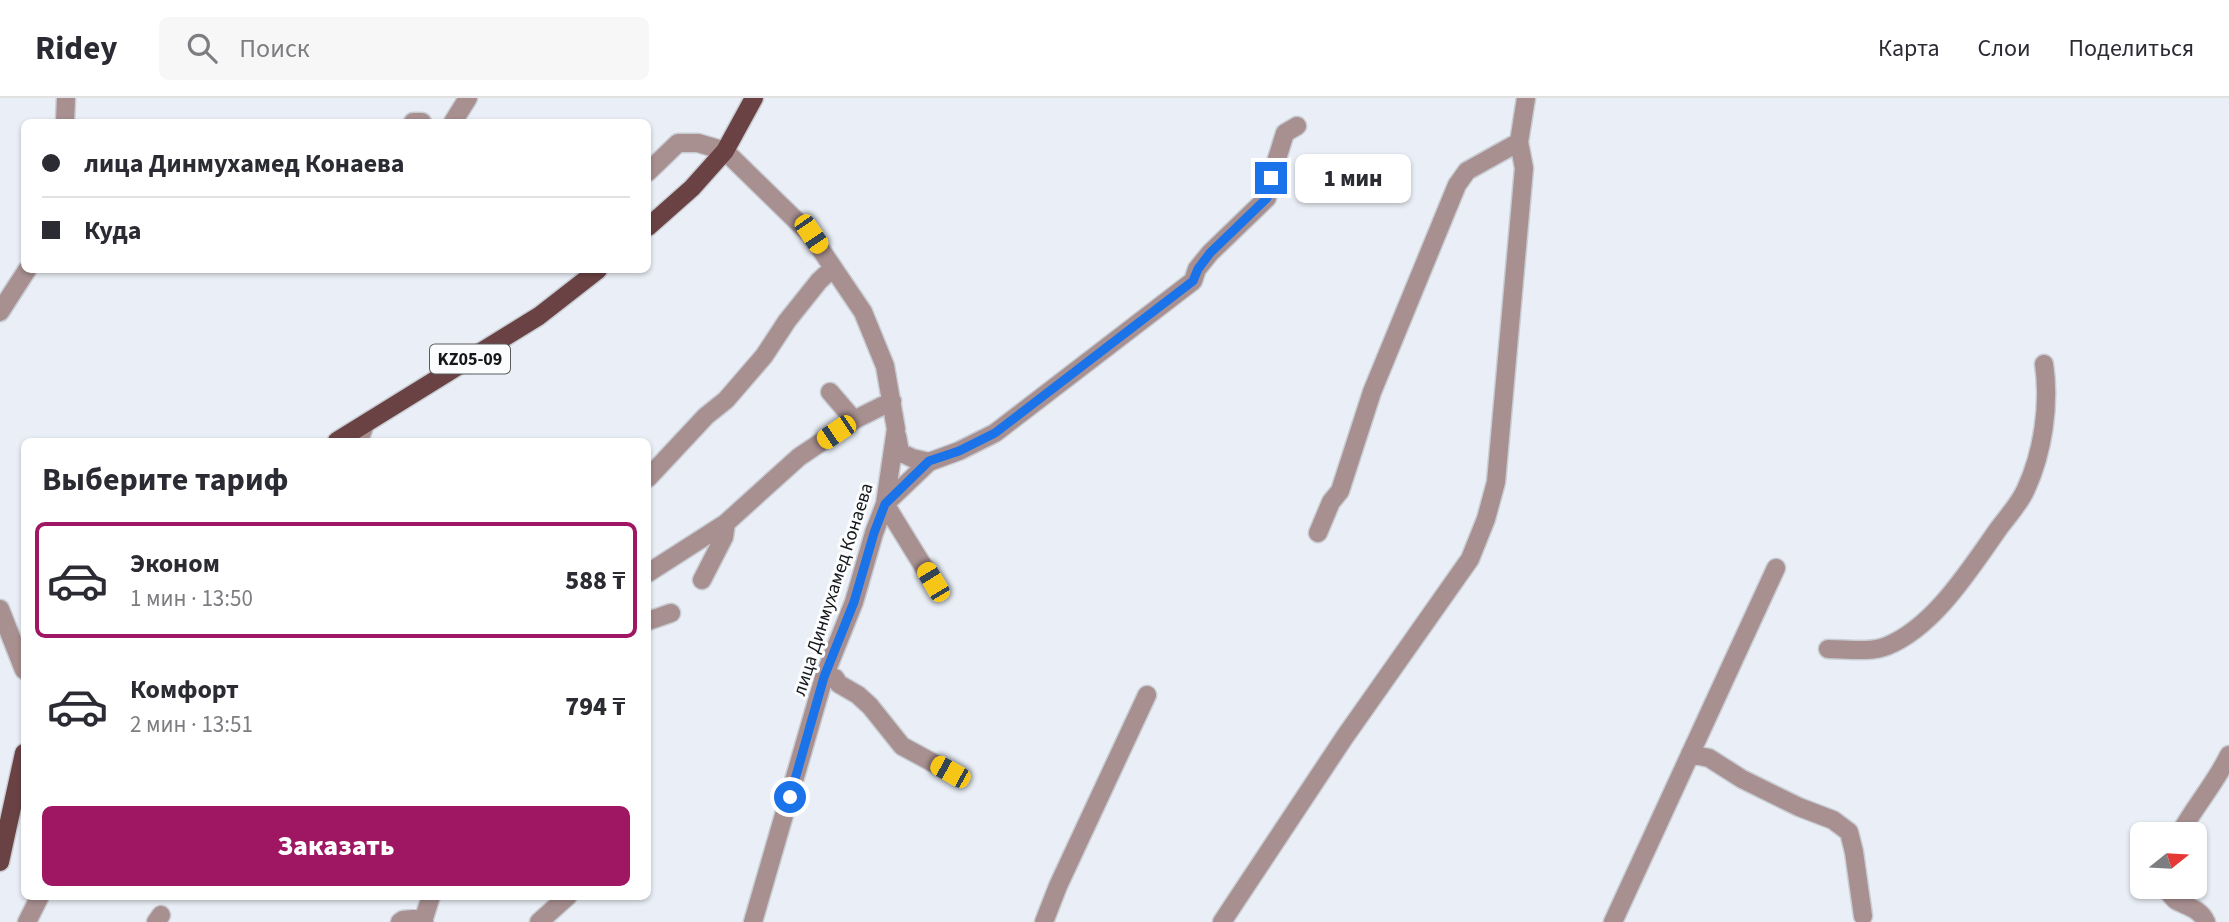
<!DOCTYPE html>
<html lang="ru">
<head>
<meta charset="utf-8">
<style>
  body { margin:0; font-family:"Source Sans 3",sans-serif; background:#f7f7f7; color:#2b2b33; height:100vh; display:flex; flex-direction:column; font-size:26px; white-space:nowrap }
  * { box-sizing:border-box; margin:0 }
  p { font-size:23px; color:#7c7c81 }
  .icon { flex:none; width:38px; height:38px; fill:none; stroke:currentColor; stroke-width:2; stroke-linecap:round; stroke-linejoin:round }
  .map { position:relative; flex:1; overflow:hidden }
  .panel { position:absolute; left:21px; top:340px; width:630px; height:462px; display:flex; flex-direction:column; background:#fff; border-radius:10px; box-shadow:0 2px 5px #0004 }
  .panel>* { flex:none }
  .guide { position:absolute; left:21px; top:21px; width:630px; height:154px; border-radius:10px; box-shadow:0 2px 5px #0004; display:grid; align-content:center; height:154px; padding:0 21px; background:#fff }
  .needle { width:46px; rotate:72deg }
  .controls { position:absolute; left:2130px; top:724px; display:grid; gap:14px }
  .controls a { display:grid; place-items:center; width:77px; height:77px; border-radius:10px; background:#fff; box-shadow:0 2px 5px #0004; font-size:35px }
  .end { position:absolute; width:32px; height:32px; margin:-16px; border:9px solid #1a73e8; background:#fff; box-shadow:0 0 0 4px #fff }
  .from { border-radius:50% }
  .bubble { position:absolute; height:49px; border-radius:10px; background:#fff; box-shadow:0 2px 5px #0004; font-size:23px; font-weight:800; line-height:49px; text-align:center }
  .car { position:absolute; width:21px; height:42px; margin:-21px -10px; border-radius:9px; box-shadow:0 0 5px 2px #0007; background:linear-gradient(#f5c518 24%,#345 0 40%,#f5c518 0 76%,#345 0 86%,#f5c518 0) }
  .guide b { display:flex; align-items:center; gap:24px; height:66px; font-size:26px }
  .guide b+b { border-top:2px solid #e1e1e2 }
  .guide i { width:18px; height:18px; background:#2b2b33 }
  ul { padding:0; list-style:none }
  li { display:flex; align-items:center; gap:21px; height:116px; margin:0 14px 10px; padding:0 7px; border:4px solid transparent; border-radius:10px }
  li div { flex:1 }
  li b { display:block; font-size:26px }
  li em { font-style:normal; font-weight:800 }
  li.selected { border-color:#9f1662 }
  li>.icon { width:63px; height:63px; stroke-width:1.5 }
  h2 { padding:0 21px; font-size:32px; line-height:84px }
  .cta { display:flex; gap:14px; margin-top:auto; padding:14px 21px }
  .cta a { flex:1; height:80px; border-radius:10px; background:#9f1662; color:#fff; font-size:28px; font-weight:800; line-height:80px; text-align:center }
  header { display:flex; align-items:center; gap:42px; box-sizing:border-box; height:98px; padding:0 35px; background:#fff; border-bottom:2px solid #e1e1e2 }
  header strong { font-size:33px }
  nav { display:flex; gap:38px; margin-inline-start:auto; font-size:24px }
  .search { width:490px; height:63px; background:#f7f7f7; display:flex; align-items:center; gap:18px; box-sizing:border-box; padding:0 24px; border-radius:10px; color:#7c7c81; font-size:26px }
  .map>svg:first-child { display:block }
</style>
</head>
<body>
<header>
<strong>Ridey</strong>
<div class="search"><svg class="icon" aria-label="search" viewBox="0 0 24 24"><circle cx="10" cy="10" r="6"/><path d="M15 15l6 6"/></svg>Поиск</div>
<nav><a>Карта</a><a>Слои</a><a>Поделиться</a></nav>
</header>
<div class="map">
<svg width="2229" height="824" viewBox="0 0 2229 824">
  <rect width="100%" height="100%" fill="#eaeff7"/>
  <g fill="none" stroke-linecap="round" stroke-linejoin="round">
    <g stroke="#c8ccd3" stroke-width="21">
      <path id="minor" d="M 65,24 L 66,0
        M 413,24 L 422,24
        M 453,24 L 468,0
        M 648,74 L 678,45 L 698,45 L 725,53 L 811,137 L 863,214 L 885,268 L 896,331 L 885,406 L 874,435 L 854,504 L 824,579 L 753,824
        M 0,214 L 27,172
        M 830,294 L 854,322
        M 897,338 L 900,354 L 912,360 L 929,364
        M 359,343 L 365,326
        M 648,380 L 706,318 L 726,302 L 764,258 L 787,223 L 819,183 L 833,170
        M 1318,435 L 1331,404 L 1340,393 L 1372,294 L 1457,87 L 1467,73 L 1519,44
        M 648,475 L 726,425 L 799,359 L 854,322 L 892,303
        M 702,482 L 724,439 L 726,425
        M 933,484 L 885,406 L 929,364 L 959,353 L 995,335 L 1193,183 L 1197,171 L 1210,155 L 1267,100 L 1271,80 L 1285,35 L 1297,28
        M 0,511 L 24,572
        M 648,523 L 671,515
        M 1828,551 C 1846,551 1870,555 1887,548 C 1934,529 1970,471 1999,430 C 2008,418 2020,405 2026,391 C 2043,354 2050,306 2044,266
        M 824,579 L 835,580 L 839,586 L 858,597 L 870,608 L 902,648 L 950,674
        M 1690,656 L 1709,660 L 1742,681 L 1799,709 L 1833,722 L 1849,734 L 1854,754 L 1863,818
        M 2179,737 C 2194,709 2215,686 2229,657
        M 2165,789 C 2169,794 2172,800 2177,803 C 2189,809 2200,811 2206,824
        M 27,824 L 40,798
        M 156,824 L 161,817
        M 400,824 L 403,822 L 424,820
        M 424,824 L 424,820 L 431,798
        M 539,824 L 568,798
        M 1044,824 L 1058,788 L 1147,597
        M 1222,824 L 1344,640 L 1470,461 L 1486,421 L 1496,384 L 1524,70 L 1519,44 L 1526,0
        M 1613,824 L 1776,470"/>
    </g>
    <g stroke="#c8ccd3" stroke-width="21">
      <path id="major" d="M 648,129 L 692,90 L 725,53 L 754,0
        M 337,343 L 539,218 L 598,172
        M 0,764 L 24,655"/>
    </g>
    <use href="#minor" stroke="#a88f90" stroke-width="18"/>
    <use href="#major" stroke="#6a4244" stroke-width="18"/>
  </g>
  <g fill="none" stroke-linecap="round" stroke-linejoin="round">
    <path stroke="#1a73e8" stroke-width="9" d="M 790,699 L 824,579 L 854,504 L 874,435 L 885,406 L 929,363 L 959,353 L 995,335 L 1193,183 L 1198,171 L 1210,155 L 1267,100 L 1271,80"/>
  </g>
  <g text-anchor="middle" stroke-width="6" stroke-linejoin="round" paint-order="stroke">
    <rect fill="#fbfcfd" stroke="#595b5d" stroke-width="2" x="430" y="246.5" width="80" height="29" rx="5"/>
    <g font-size="18" font-weight="bold" fill="#141619">
      <text x="470" y="267">KZ05-09</text>
    </g>
    <g font-size="19" fill="#141619" stroke="#fbfcfd">
      <text transform="translate(832 491) rotate(-72)" y="7">лица Динмухамед Конаева</text>
    </g>
  </g>
</svg>
<div class="controls">
<a><svg class="needle" viewBox="-14 -14 28 28"><path d="M0-13l5 13h-10z" fill="#e53935"/><path d="M0 13l5-13h-10z" fill="#7c7c81"/></svg></a>
</div>
<i class="end from" style="left:790px;top:699px"></i>
<i class="end" style="left:1271px;top:80px"></i>
<div class="bubble" style="left:1295px;top:56px;width:116px">1 мин</div>
<i class="car" style="left:811px;top:136px;rotate:146deg"></i>
<i class="car" style="left:836px;top:334px;rotate:236deg"></i>
<i class="car" style="left:933px;top:484px;rotate:329deg"></i>
<i class="car" style="left:950px;top:674px;rotate:299deg"></i>
<div class="guide">
<b><i class="from"></i>лица Динмухамед Конаева</b>
<b><i></i>Куда</b>
</div>
<section class="panel">
<h2>Выберите тариф</h2>
<ul>
<li class="selected"><svg class="icon" aria-label="car" viewBox="0 0 24 24"><path d="M5 17H2v-5l4-1 3-4h7l3 4 3 1v5h-3M9 17h6M6 11h13"/><circle cx="7" cy="17" r="2"/><circle cx="17" cy="17" r="2"/></svg><div><b>Эконом</b><p>1 мин · 13:50</p></div><em>588 ₸</em></li>
<li><svg class="icon" aria-label="car" viewBox="0 0 24 24"><path d="M5 17H2v-5l4-1 3-4h7l3 4 3 1v5h-3M9 17h6M6 11h13"/><circle cx="7" cy="17" r="2"/><circle cx="17" cy="17" r="2"/></svg><div><b>Комфорт</b><p>2 мин · 13:51</p></div><em>794 ₸</em></li>
</ul>
<div class="cta"><a>Заказать</a></div>
</section>
</div>
</body>
</html>
